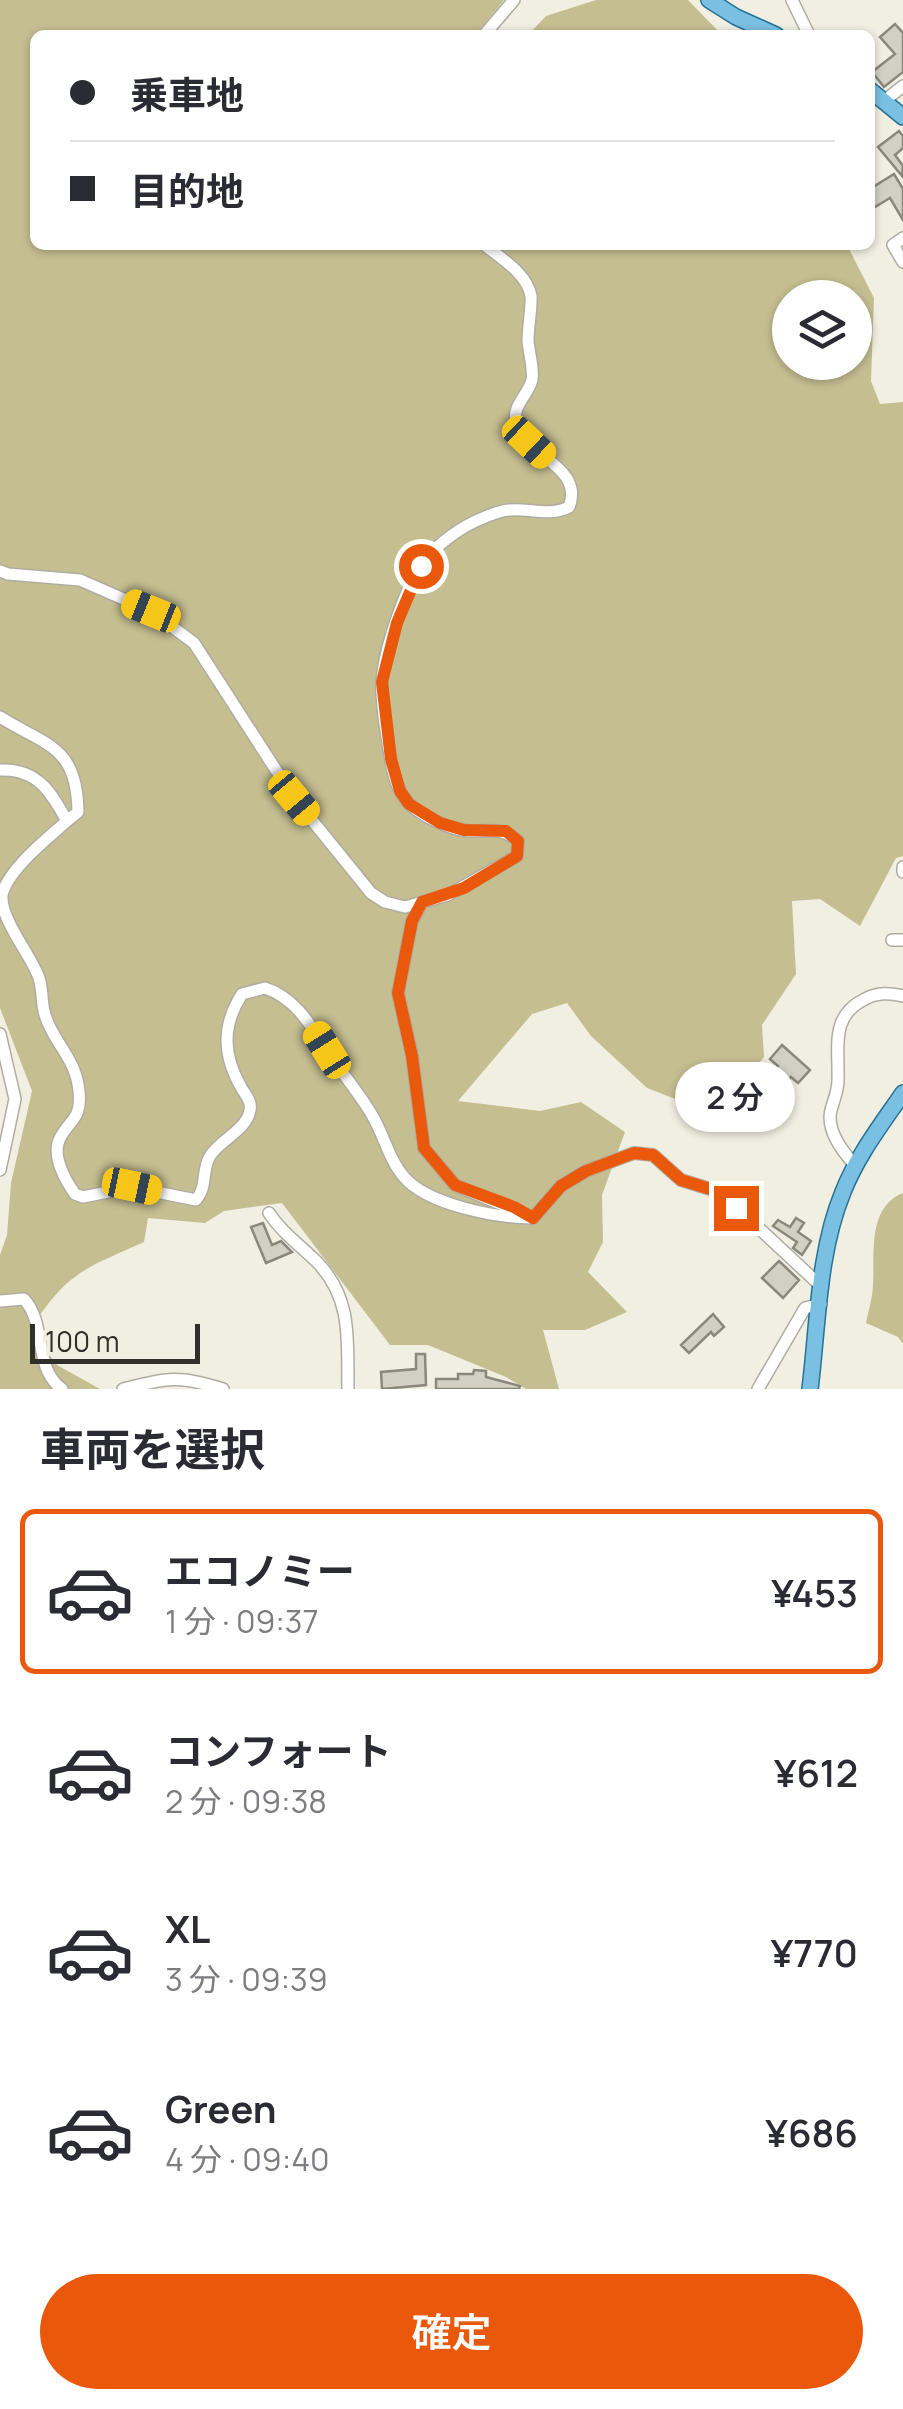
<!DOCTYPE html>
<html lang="ja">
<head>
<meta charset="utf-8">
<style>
  body { margin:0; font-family:Manrope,"Noto Sans JP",sans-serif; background:#f7f7f7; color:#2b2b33; height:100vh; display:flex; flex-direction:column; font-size:38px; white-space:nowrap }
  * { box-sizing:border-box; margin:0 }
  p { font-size:32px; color:#7c7c81 }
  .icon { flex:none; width:55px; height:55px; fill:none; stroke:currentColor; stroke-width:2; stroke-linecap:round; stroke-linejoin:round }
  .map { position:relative; height:1389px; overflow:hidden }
  .sheet { display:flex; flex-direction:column; background:#fff; flex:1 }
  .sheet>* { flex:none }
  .guide { position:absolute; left:30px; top:30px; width:845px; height:220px; border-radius:15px; box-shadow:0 2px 8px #0004; display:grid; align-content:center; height:220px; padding:0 40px; background:#fff }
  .fabs { position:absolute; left:772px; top:280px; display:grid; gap:20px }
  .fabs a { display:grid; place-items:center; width:100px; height:100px; border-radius:50%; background:#fff; box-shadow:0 2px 8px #0004; font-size:50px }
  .scale { position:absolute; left:30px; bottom:25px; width:170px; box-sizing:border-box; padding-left:10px; border:5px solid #302f2a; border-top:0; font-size:28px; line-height:35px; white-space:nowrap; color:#302f2a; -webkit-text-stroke:8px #f1efe2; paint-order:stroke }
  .end { position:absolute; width:45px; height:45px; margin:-22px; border:12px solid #ea580c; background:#fff; box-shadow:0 0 0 5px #fff }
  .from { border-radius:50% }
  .bubble { position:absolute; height:70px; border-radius:35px; background:#fff; box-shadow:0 2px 8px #0004; font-size:32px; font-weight:600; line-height:70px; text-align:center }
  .car { position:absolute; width:30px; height:60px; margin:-30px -15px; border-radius:12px; box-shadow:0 0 8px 2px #0007; background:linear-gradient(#f5c518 24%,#345 0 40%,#f5c518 0 76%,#345 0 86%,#f5c518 0) }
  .guide b { display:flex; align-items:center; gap:35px; height:95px; font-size:38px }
  .guide b+b { border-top:2px solid #e1e1e2 }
  .guide i { width:25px; height:25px; background:#2b2b33 }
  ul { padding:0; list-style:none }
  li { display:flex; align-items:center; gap:30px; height:165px; margin:0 20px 15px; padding:0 20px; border:5px solid transparent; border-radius:15px }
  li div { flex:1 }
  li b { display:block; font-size:38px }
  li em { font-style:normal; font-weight:600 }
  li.current { border-color:#ea580c }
  li>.icon { width:90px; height:90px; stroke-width:1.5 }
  h2 { padding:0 40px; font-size:45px; line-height:120px }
  .primary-button { display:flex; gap:20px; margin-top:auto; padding:20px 40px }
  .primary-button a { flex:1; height:115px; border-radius:60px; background:#ea580c; color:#fff; font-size:40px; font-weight:600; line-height:115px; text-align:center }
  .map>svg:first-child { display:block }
</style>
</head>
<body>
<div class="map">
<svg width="903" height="1389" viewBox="0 0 903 1389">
  <rect width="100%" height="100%" fill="#f1efe2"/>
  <path fill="#c5be91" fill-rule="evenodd" d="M 0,0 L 504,0 L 476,35 L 439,32 L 408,35 L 35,35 L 35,245 L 847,245 L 874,298 L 871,381 L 880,404 L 903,402 L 903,856 L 896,858 L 860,926 L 820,899 L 792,901 L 796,974 L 762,1025 L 764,1057 L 714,1114 L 647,1088 L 591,1036 L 567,1003 L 532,1014 L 458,1101 L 540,1111 L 581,1102 L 625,1132 L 602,1195 L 603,1242 L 588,1272 L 627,1312 L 585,1330 L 543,1330 L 559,1389 L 526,1389 L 506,1377 L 428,1345 L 390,1345 L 282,1203 L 224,1211 L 205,1223 L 148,1218 L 144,1242 C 84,1269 67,1272 30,1330 L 57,1365 L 100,1389 L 0,1389 L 0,1255 L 7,1235 L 11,1183 L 32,1091 L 0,1008 ZM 790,298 L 855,298 L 855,362 L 790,362 Z
    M 596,0 L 688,0 L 722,35 L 528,35 L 546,16 Z
    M 903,1193 L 903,1344 L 898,1337 L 866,1323 C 868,1311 873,1297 873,1284 C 875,1254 867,1207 903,1193 Z"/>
  <path fill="#d1d0c3" stroke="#8a887c" stroke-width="2.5" d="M 895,24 L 903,33 L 903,72 L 884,87 L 872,72 L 895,54 L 880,37 Z
    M 899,131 L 903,136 L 903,148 L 895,155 L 903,166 L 902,176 L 878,147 Z
    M 894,174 L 903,189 L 903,220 L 890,198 L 870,210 L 870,189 Z
    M 782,1045 L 810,1070 L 798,1083 L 791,1077 L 766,1106 L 752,1094 L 778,1066 L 770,1059 Z
    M 796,1218 L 804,1223 L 798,1232 L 811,1241 L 802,1255 L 793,1248 L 797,1242 L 773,1226 L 778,1220 L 790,1227 Z
    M 263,1223 L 272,1245 L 281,1241 L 292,1252 L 266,1263 L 251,1227 Z
    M 779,1261 L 799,1280 L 783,1298 L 762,1278 Z
    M 713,1314 L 724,1327 L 714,1336 L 711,1332 L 689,1353 L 681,1345 Z
    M 416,1354 L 425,1354 L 426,1385 L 382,1389 L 381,1372 L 416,1369 Z
    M 474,1370 L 486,1371 L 486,1377 L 520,1386 L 519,1389 L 436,1389 L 436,1379 L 458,1379 L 458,1374 L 473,1374 Z"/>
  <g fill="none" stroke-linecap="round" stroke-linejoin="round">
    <g stroke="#afada1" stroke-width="14">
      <path id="minor" d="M 792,0 L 809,35
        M 484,35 L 514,0
        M 884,101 L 903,86
        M 903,238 L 893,245 L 903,262
        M 0,571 L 8,574 L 80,580 L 151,611 L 194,643 L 294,798 L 371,893 L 385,902 L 405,907 L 448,895 L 517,856 L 518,841 C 500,826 490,832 468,831 C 448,829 420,816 407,801 C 394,787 391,762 388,743 C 385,724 381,702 382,682 C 384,651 403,593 421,566 C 432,550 449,536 466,526 C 477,520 497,511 509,510 C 530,508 549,517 569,507 C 585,467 524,455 516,422 C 512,406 528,395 532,380 C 534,369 529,353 528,341 C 528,328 532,305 531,296 C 527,273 501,259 485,245
        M 0,717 C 46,746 77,745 78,812 L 67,821 C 51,792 37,768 0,770
        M 67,821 C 48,838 8,869 2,895 C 0,919 31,955 39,978 C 43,989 41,1003 45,1015 C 54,1044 76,1058 79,1091 C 82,1119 70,1119 60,1138 C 51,1155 65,1180 75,1194 L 83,1197 L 132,1187 L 196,1200 C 208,1186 201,1171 210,1156 C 220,1140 247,1130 250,1110 C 252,1102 246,1095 242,1089 C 223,1056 221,1027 242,994 L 265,988 C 293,997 309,1022 324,1046 C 339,1070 358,1091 372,1115 C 384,1135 389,1160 404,1177 C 428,1205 497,1218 533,1218 L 561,1186 L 586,1171 L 634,1153 L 653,1155 L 681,1180 L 720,1192 L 822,1287
        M 903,867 L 903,872
        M 422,903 L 412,921 L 398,993 L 412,1055 L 424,1148 L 455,1185 L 529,1216
        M 892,940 L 903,940
        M 0,1034 L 15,1099 L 0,1170
        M 855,1165 C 842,1151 826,1130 831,1110 C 834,1099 838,1091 838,1080 C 839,1046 830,1016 865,999 C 878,992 890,993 903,996
        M 269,1213 C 282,1233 301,1246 318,1263 C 353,1300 347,1342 348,1389
        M 0,1301 L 24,1299 C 47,1324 33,1368 62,1389
        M 123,1389 C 168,1378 178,1375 223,1389
        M 758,1389 L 805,1308 L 821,1304"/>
    </g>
    <g stroke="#267295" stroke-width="18">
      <path id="major" d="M 709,0 L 736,17 L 776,35
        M 870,90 L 903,117
        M 810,1389 C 818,1325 818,1252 843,1192 C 857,1156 881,1125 903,1093"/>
    </g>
    <use href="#minor" stroke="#fff" stroke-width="11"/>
    <use href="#major" stroke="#7ac0e2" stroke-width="15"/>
  </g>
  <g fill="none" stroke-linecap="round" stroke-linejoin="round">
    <path stroke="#ea580c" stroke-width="12" d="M 421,566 L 397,623 L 382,682 L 391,759 L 400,791 L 409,804 L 440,823 L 464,830 L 506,831 L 518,841 L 517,856 L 464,888 L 422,902 L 412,921 L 398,993 L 412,1056 L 424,1148 L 455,1185 L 514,1207 L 533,1218 L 561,1186 L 586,1171 L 634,1153 L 653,1155 L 681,1180 L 720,1192 L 736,1208"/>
  </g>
</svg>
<div class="fabs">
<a><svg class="icon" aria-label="layers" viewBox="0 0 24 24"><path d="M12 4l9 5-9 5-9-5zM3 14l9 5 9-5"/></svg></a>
</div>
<div class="scale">100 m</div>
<i class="end from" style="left:421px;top:566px"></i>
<i class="end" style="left:736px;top:1208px"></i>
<div class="bubble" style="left:675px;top:1062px;width:120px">2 分</div>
<i class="car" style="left:529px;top:442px;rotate:133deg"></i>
<i class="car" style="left:151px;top:611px;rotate:292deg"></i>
<i class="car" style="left:294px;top:798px;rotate:140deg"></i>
<i class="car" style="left:327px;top:1050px;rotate:328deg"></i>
<i class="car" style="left:132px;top:1186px;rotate:102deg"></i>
<div class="guide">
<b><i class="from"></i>乗車地</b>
<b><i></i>目的地</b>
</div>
</div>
<section class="sheet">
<h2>車両を選択</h2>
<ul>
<li class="current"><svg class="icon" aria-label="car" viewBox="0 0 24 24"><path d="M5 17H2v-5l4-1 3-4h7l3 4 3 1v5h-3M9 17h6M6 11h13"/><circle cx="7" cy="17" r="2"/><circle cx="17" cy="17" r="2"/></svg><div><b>エコノミー</b><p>1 分 · 09:37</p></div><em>¥453</em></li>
<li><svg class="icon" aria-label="car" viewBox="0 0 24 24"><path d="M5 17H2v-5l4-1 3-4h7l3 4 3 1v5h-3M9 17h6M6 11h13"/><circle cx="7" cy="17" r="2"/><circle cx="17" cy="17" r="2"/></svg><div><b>コンフォート</b><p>2 分 · 09:38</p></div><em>¥612</em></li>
<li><svg class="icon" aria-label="car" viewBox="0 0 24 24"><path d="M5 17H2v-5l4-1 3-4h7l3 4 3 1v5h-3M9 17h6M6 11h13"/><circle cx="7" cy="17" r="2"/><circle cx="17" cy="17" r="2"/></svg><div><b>XL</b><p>3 分 · 09:39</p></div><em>¥770</em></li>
<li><svg class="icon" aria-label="car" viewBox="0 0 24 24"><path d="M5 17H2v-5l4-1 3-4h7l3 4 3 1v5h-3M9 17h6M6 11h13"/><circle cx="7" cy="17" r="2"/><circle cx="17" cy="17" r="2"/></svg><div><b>Green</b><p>4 分 · 09:40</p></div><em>¥686</em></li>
</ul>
<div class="primary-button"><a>確定</a></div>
</section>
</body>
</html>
